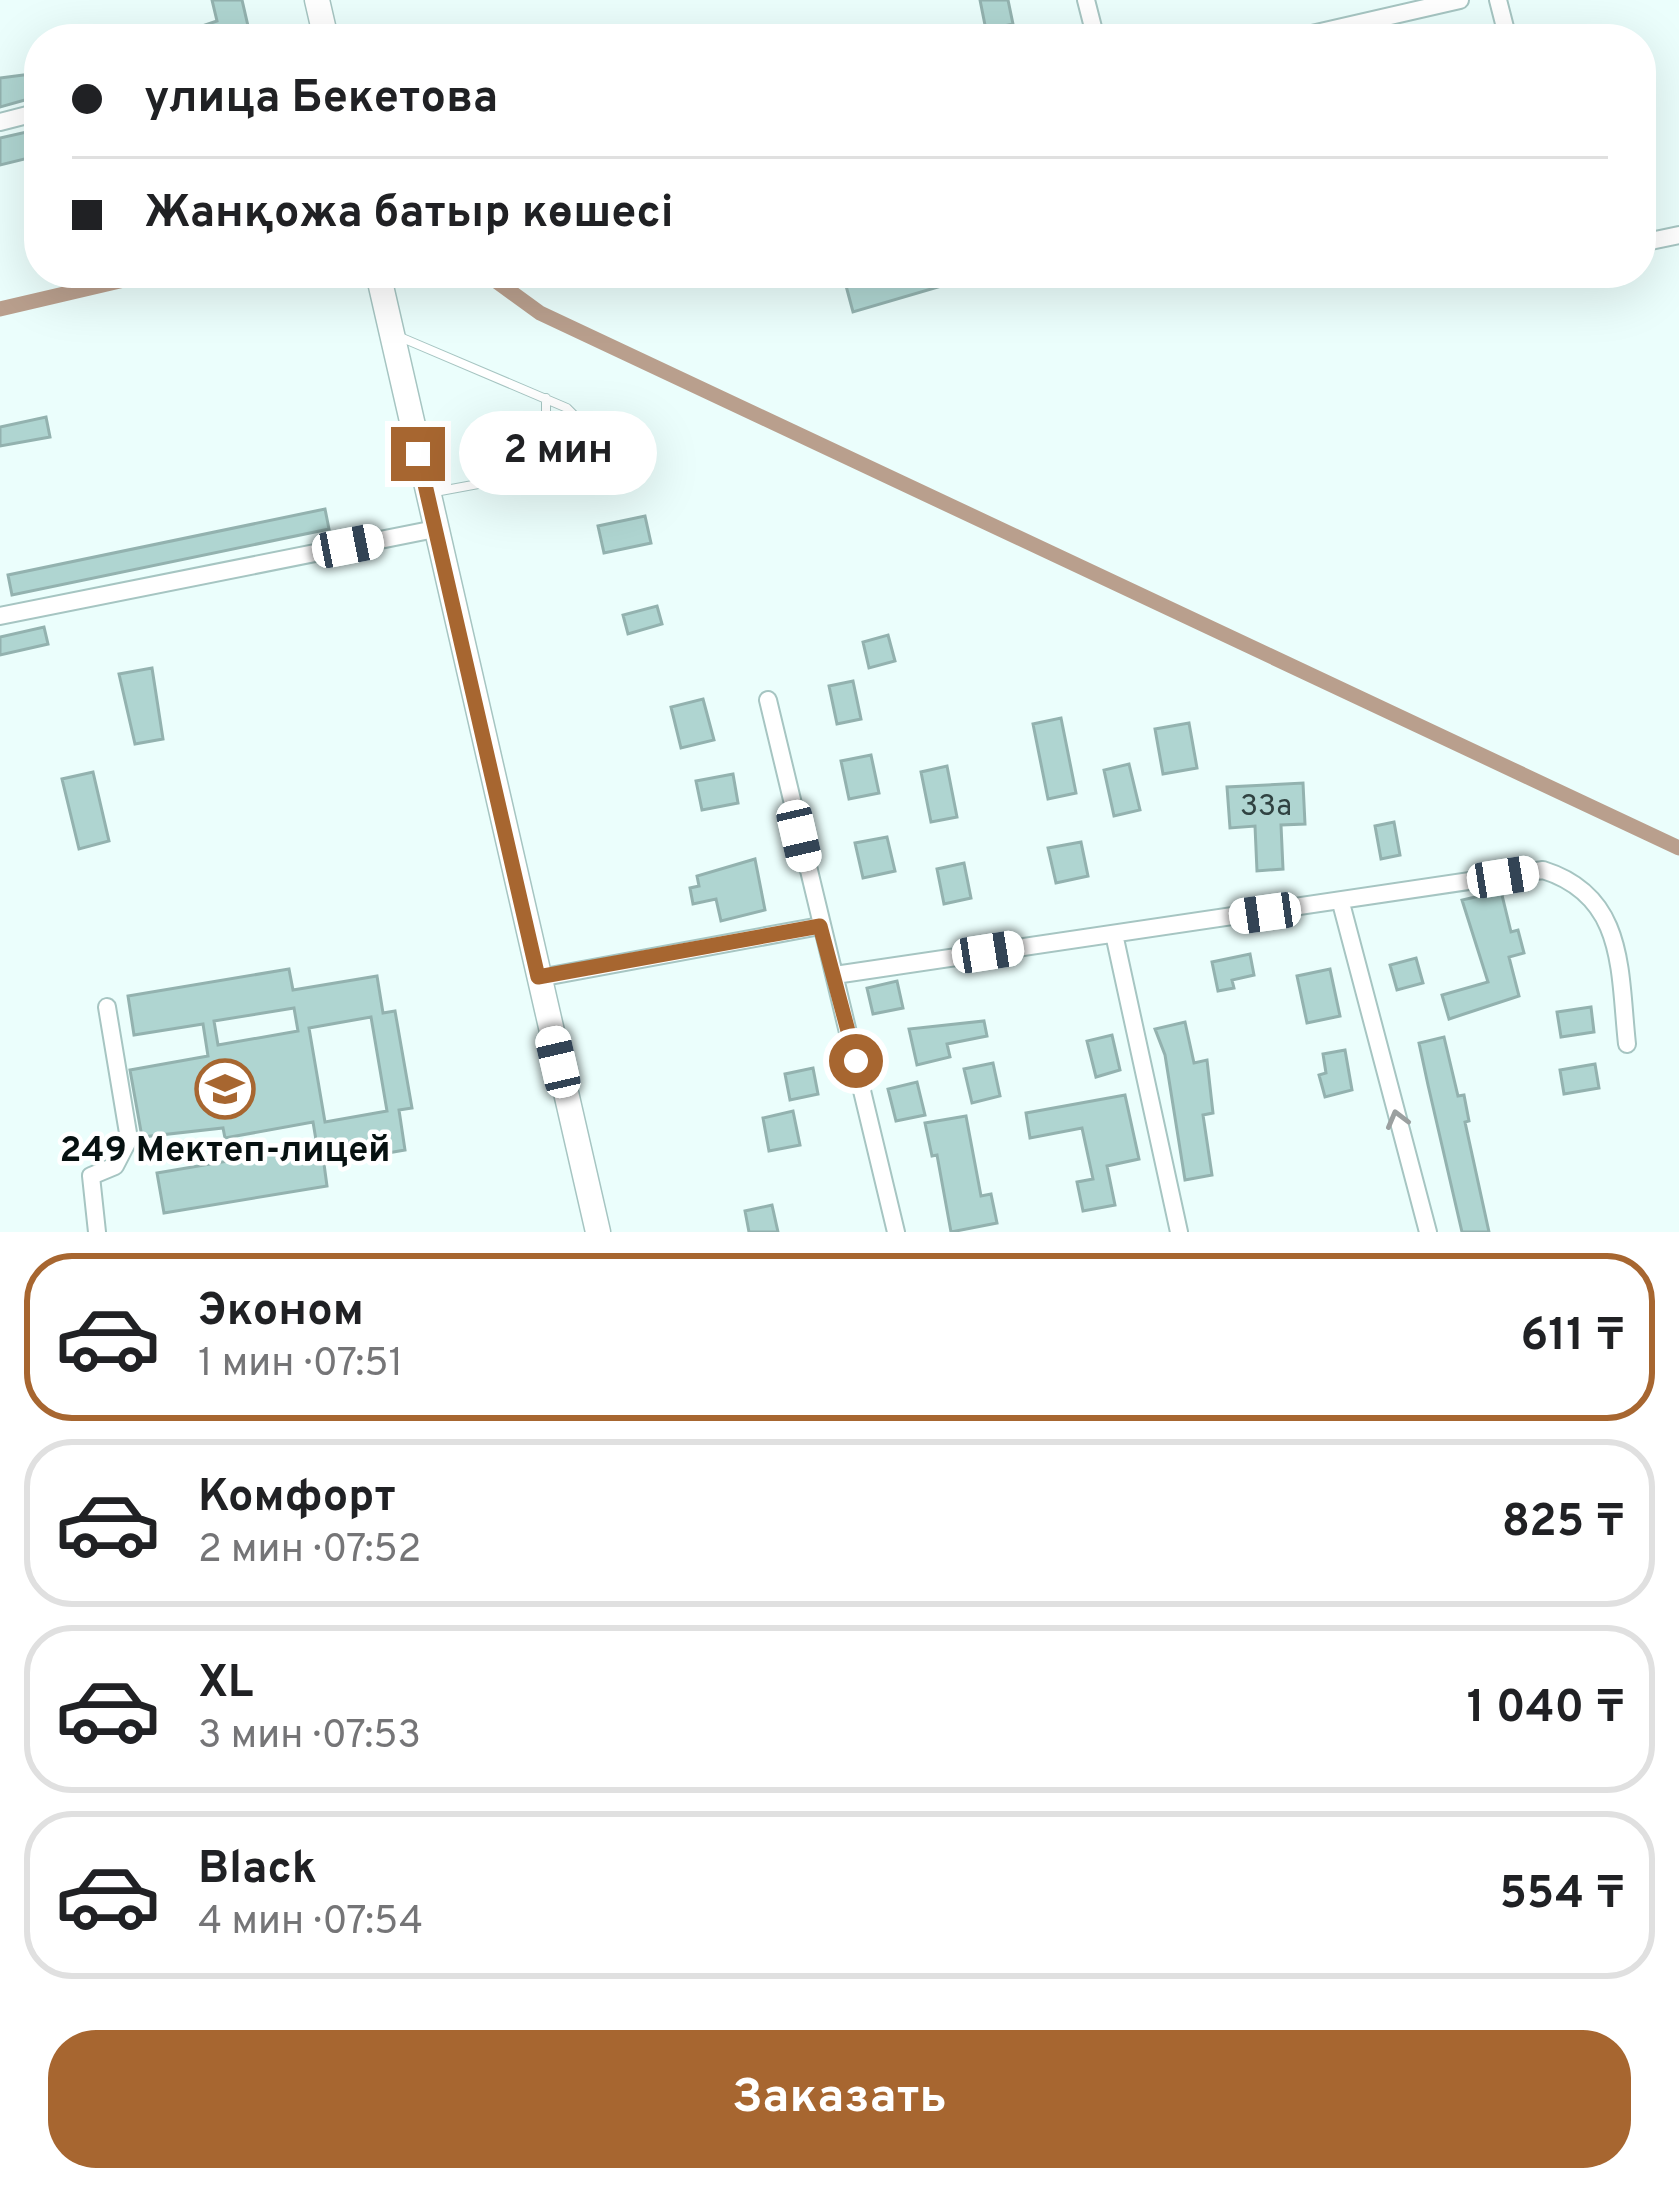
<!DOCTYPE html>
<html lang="ru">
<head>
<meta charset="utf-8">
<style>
  body { margin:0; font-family:Overpass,sans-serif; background:#f6f6f6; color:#202124; height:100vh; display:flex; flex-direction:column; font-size:45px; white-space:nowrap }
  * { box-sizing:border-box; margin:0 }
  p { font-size:39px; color:#757577 }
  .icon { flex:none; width:66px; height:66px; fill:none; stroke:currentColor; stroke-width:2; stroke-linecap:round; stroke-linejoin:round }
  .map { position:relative; height:1232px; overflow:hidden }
  .side { display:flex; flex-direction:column; background:#fff; flex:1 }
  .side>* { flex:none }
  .guide { position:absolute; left:24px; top:24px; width:1632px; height:264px; border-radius:48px; box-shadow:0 12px 48px #0002; display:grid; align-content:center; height:264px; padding:0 48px; background:#fff }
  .end { position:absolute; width:54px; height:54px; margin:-27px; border:15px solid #a76630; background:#fff; box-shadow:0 0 0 6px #fff }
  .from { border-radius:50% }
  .bubble { position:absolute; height:84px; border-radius:42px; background:#fff; box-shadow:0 12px 48px #0002; font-size:39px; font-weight:700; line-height:84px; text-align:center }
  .car { position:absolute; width:36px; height:72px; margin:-36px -18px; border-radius:15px; box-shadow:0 0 9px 3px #0007; background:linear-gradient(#fff 24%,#345 0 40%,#fff 0 76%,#345 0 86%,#fff 0) }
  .guide b { display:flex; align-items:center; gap:42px; height:114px; font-size:45px }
  .guide b+b { border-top:3px solid #e0e0e0 }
  .guide i { width:30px; height:30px; background:#202124 }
  ul { padding:21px 0 0; list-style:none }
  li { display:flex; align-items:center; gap:36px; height:168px; margin:0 24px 18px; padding:0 24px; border:6px solid #e0e0e0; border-radius:48px }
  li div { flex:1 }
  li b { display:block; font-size:45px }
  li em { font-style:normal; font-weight:700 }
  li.active { border-color:#a76630 }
  li>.icon { width:108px; height:108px; stroke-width:1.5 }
  .action { display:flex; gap:24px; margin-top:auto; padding:24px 48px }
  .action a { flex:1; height:138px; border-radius:48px; background:#a76630; color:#fff; font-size:48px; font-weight:700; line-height:138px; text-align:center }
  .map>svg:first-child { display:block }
</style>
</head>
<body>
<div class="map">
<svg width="1679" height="1232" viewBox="0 0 1679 1232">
  <rect width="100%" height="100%" fill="#ebfefc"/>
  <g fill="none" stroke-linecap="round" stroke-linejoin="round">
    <path stroke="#b99f8d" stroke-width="15" d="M 485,273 L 540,313 L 1679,848
      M 0,309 L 154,273"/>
  </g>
  <path fill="#afd5d1" stroke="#93b2af" stroke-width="3" fill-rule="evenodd" d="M 212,0 L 242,0 L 251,39 L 164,39 L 217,21 Z
    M 980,0 L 1008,0 L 1013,24 L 986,30 Z
    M 39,73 L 39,96 L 0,107 L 0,78 Z
    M 31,131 L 37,156 L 0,165 L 0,138 Z
    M 881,273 L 942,273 L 945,285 L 853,312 L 845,282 Z
    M 46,417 L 50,437 L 0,446 L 0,427 Z
    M 325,509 L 329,529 L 12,595 L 8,575 Z
    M 645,516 L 651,543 L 604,553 L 598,526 Z
    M 657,606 L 662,624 L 628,634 L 623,615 Z
    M 44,627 L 48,644 L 0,655 L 0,637 Z
    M 888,635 L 895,661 L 869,668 L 863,642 Z
    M 152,668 L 163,739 L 135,744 L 119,674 Z
    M 853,681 L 861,719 L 837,724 L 829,686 Z
    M 703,699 L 714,740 L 681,748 L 671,707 Z
    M 1061,718 L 1076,793 L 1048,799 L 1033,724 Z
    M 1189,723 L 1197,768 L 1163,774 L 1155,729 Z
    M 871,755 L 879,793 L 849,799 L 841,761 Z
    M 1129,764 L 1140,810 L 1114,816 L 1104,770 Z
    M 947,766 L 957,817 L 931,822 L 921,772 Z
    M 93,772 L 109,841 L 79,849 L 62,779 Z
    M 733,774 L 738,803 L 702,810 L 696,781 Z
    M 1303,783 L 1305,824 L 1281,825 L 1283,869 L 1257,871 L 1255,826 L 1230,828 L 1227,787 Z
    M 1394,822 L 1400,855 L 1381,859 L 1375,826 Z
    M 887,837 L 895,871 L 863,878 L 855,843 Z
    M 1081,842 L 1088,876 L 1056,883 L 1048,848 Z
    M 755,859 L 765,910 L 721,921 L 716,899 L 693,904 L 690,888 L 699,886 L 697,876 Z
    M 964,863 L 971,898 L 944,904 L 937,869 Z
    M 1501,891 L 1511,932 L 1518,930 L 1524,953 L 1509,957 L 1519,996 L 1449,1019 L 1442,995 L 1488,982 L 1462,900 Z
    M 1250,954 L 1254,975 L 1232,980 L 1234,988 L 1218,991 L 1212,962 Z
    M 1416,958 L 1423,983 L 1397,990 L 1390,965 Z
    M 289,969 L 293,990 L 377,976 L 383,1013 L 395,1011 L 412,1108 L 399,1110 L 405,1150 L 324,1164 L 327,1186 L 164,1213 L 157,1173 L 317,1146 L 313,1122 L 225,1138 L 223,1128 L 142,1137 L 130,1070 L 208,1056 L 203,1024 L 134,1035 L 128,996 ZM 294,1008 L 298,1031 L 218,1045 L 214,1021 ZM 371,1017 L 387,1111 L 325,1122 L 309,1028 Z
    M 1330,969 L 1340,1016 L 1307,1023 L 1297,976 Z
    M 897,981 L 903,1008 L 873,1014 L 867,988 Z
    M 1591,1007 L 1594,1032 L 1561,1037 L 1557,1012 Z
    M 984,1021 L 987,1036 L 947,1044 L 950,1057 L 917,1065 L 909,1029 Z
    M 1185,1022 L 1194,1063 L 1207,1060 L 1213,1113 L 1203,1115 L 1212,1175 L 1185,1180 L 1165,1055 L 1155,1029 Z
    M 1112,1035 L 1120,1070 L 1096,1077 L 1087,1041 Z
    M 1444,1037 L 1458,1096 L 1464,1095 L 1469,1121 L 1465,1122 L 1489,1232 L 1462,1232 L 1428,1085 L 1419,1043 Z
    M 1345,1050 L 1352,1090 L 1325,1097 L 1319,1075 L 1326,1073 L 1323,1054 Z
    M 993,1063 L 1000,1096 L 972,1103 L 964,1069 Z
    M 1595,1064 L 1599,1088 L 1564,1094 L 1560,1070 Z
    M 813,1068 L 818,1094 L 790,1100 L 785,1074 Z
    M 917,1082 L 925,1115 L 896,1121 L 888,1089 Z
    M 1125,1095 L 1139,1159 L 1107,1166 L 1115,1205 L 1083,1211 L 1077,1182 L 1093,1179 L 1082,1128 L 1030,1138 L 1026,1113 Z
    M 793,1111 L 800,1145 L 769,1151 L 763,1118 Z
    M 966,1116 L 981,1196 L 991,1194 L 997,1223 L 951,1232 L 937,1155 L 932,1156 L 925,1123 Z
    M 772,1205 L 778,1232 L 749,1232 L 745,1211 Z"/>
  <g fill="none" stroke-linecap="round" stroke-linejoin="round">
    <g stroke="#a6c5c2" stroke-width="10">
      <path id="lane" d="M 400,337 L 567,408 L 582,423 L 580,451 L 554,470 L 435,492
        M 546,398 L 546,442 L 554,470"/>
    </g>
    <g stroke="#a6c5c2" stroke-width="20">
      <path id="street" d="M 1086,0 L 1096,39
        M 1498,0 L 1508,39
        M 1290,39 L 1460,0
        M 0,122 L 39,112
        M 1641,243 L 1679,235
        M 0,616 L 435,529
        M 768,700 L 896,1232
        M 1341,903 L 1428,1232
        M 1114,934 L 1179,1232
        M 835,975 L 1543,870 C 1626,896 1619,971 1627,1044
        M 539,978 L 820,926
        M 97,1232 L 91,1176 L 115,1166 L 129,1139 L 107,1007"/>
    </g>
    <g stroke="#a6c5c2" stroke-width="27">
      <path id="secondary" d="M 317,0 L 326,39
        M 378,273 L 598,1232"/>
    </g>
    <use href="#lane" stroke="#fff" stroke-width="8"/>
    <use href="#street" stroke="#fff" stroke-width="16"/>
    <use href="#secondary" stroke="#fff" stroke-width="24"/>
  </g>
  <defs><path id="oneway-chevron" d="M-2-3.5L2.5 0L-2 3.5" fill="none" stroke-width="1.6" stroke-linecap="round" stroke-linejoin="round" transform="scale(3)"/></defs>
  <use stroke="#9ba0a0" href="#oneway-chevron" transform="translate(1397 1119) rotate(-105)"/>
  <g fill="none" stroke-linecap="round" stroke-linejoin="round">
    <path stroke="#a76630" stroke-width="15" d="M 418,454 L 538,977 L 820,926 L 856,1061"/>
  </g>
  <defs>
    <g id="school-ring" transform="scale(3)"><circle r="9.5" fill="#fff" stroke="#a76630" stroke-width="1.5"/><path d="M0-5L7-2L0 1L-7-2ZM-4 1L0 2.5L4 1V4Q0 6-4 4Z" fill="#a76630"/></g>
  </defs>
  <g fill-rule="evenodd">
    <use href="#school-ring" x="225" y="1089"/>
  </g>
  <g text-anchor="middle" stroke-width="9" stroke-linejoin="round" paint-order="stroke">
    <g font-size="30" fill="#304241">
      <text x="1266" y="815">33а</text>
    </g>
    <g font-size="36" font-weight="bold" fill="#061111" stroke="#fff">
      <text x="225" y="1161">249 Мектеп-лицей</text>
    </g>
  </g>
</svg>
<i class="end from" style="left:856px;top:1061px"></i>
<i class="end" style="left:418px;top:454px"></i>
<div class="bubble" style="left:459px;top:411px;width:198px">2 мин</div>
<i class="car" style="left:348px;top:546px;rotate:79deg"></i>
<i class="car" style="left:799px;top:836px;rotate:167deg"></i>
<i class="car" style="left:1503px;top:877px;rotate:81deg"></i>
<i class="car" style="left:1265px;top:913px;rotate:262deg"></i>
<i class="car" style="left:988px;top:952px;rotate:81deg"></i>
<i class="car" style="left:558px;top:1062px;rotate:347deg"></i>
<div class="guide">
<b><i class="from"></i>улица Бекетова</b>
<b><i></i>Жанқожа батыр көшесі</b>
</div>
</div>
<section class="side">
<ul>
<li class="active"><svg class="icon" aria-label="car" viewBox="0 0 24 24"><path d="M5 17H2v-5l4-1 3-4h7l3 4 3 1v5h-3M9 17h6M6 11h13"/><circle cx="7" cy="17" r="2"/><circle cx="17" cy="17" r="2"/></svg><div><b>Эконом</b><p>1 мин · 07:51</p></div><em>611 ₸</em></li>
<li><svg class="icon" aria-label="car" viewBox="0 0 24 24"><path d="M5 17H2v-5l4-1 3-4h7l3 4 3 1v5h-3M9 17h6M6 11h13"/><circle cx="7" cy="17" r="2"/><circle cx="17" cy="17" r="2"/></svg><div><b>Комфорт</b><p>2 мин · 07:52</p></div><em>825 ₸</em></li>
<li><svg class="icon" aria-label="car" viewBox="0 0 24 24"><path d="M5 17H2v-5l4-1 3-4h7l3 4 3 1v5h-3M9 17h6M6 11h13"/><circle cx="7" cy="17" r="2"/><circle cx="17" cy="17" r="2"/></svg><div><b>XL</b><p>3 мин · 07:53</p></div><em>1 040 ₸</em></li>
<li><svg class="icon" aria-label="car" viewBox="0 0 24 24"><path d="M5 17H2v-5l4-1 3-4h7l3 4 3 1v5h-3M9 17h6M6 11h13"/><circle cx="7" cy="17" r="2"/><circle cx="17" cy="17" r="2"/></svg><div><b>Black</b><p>4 мин · 07:54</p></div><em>554 ₸</em></li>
</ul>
<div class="action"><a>Заказать</a></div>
</section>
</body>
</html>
